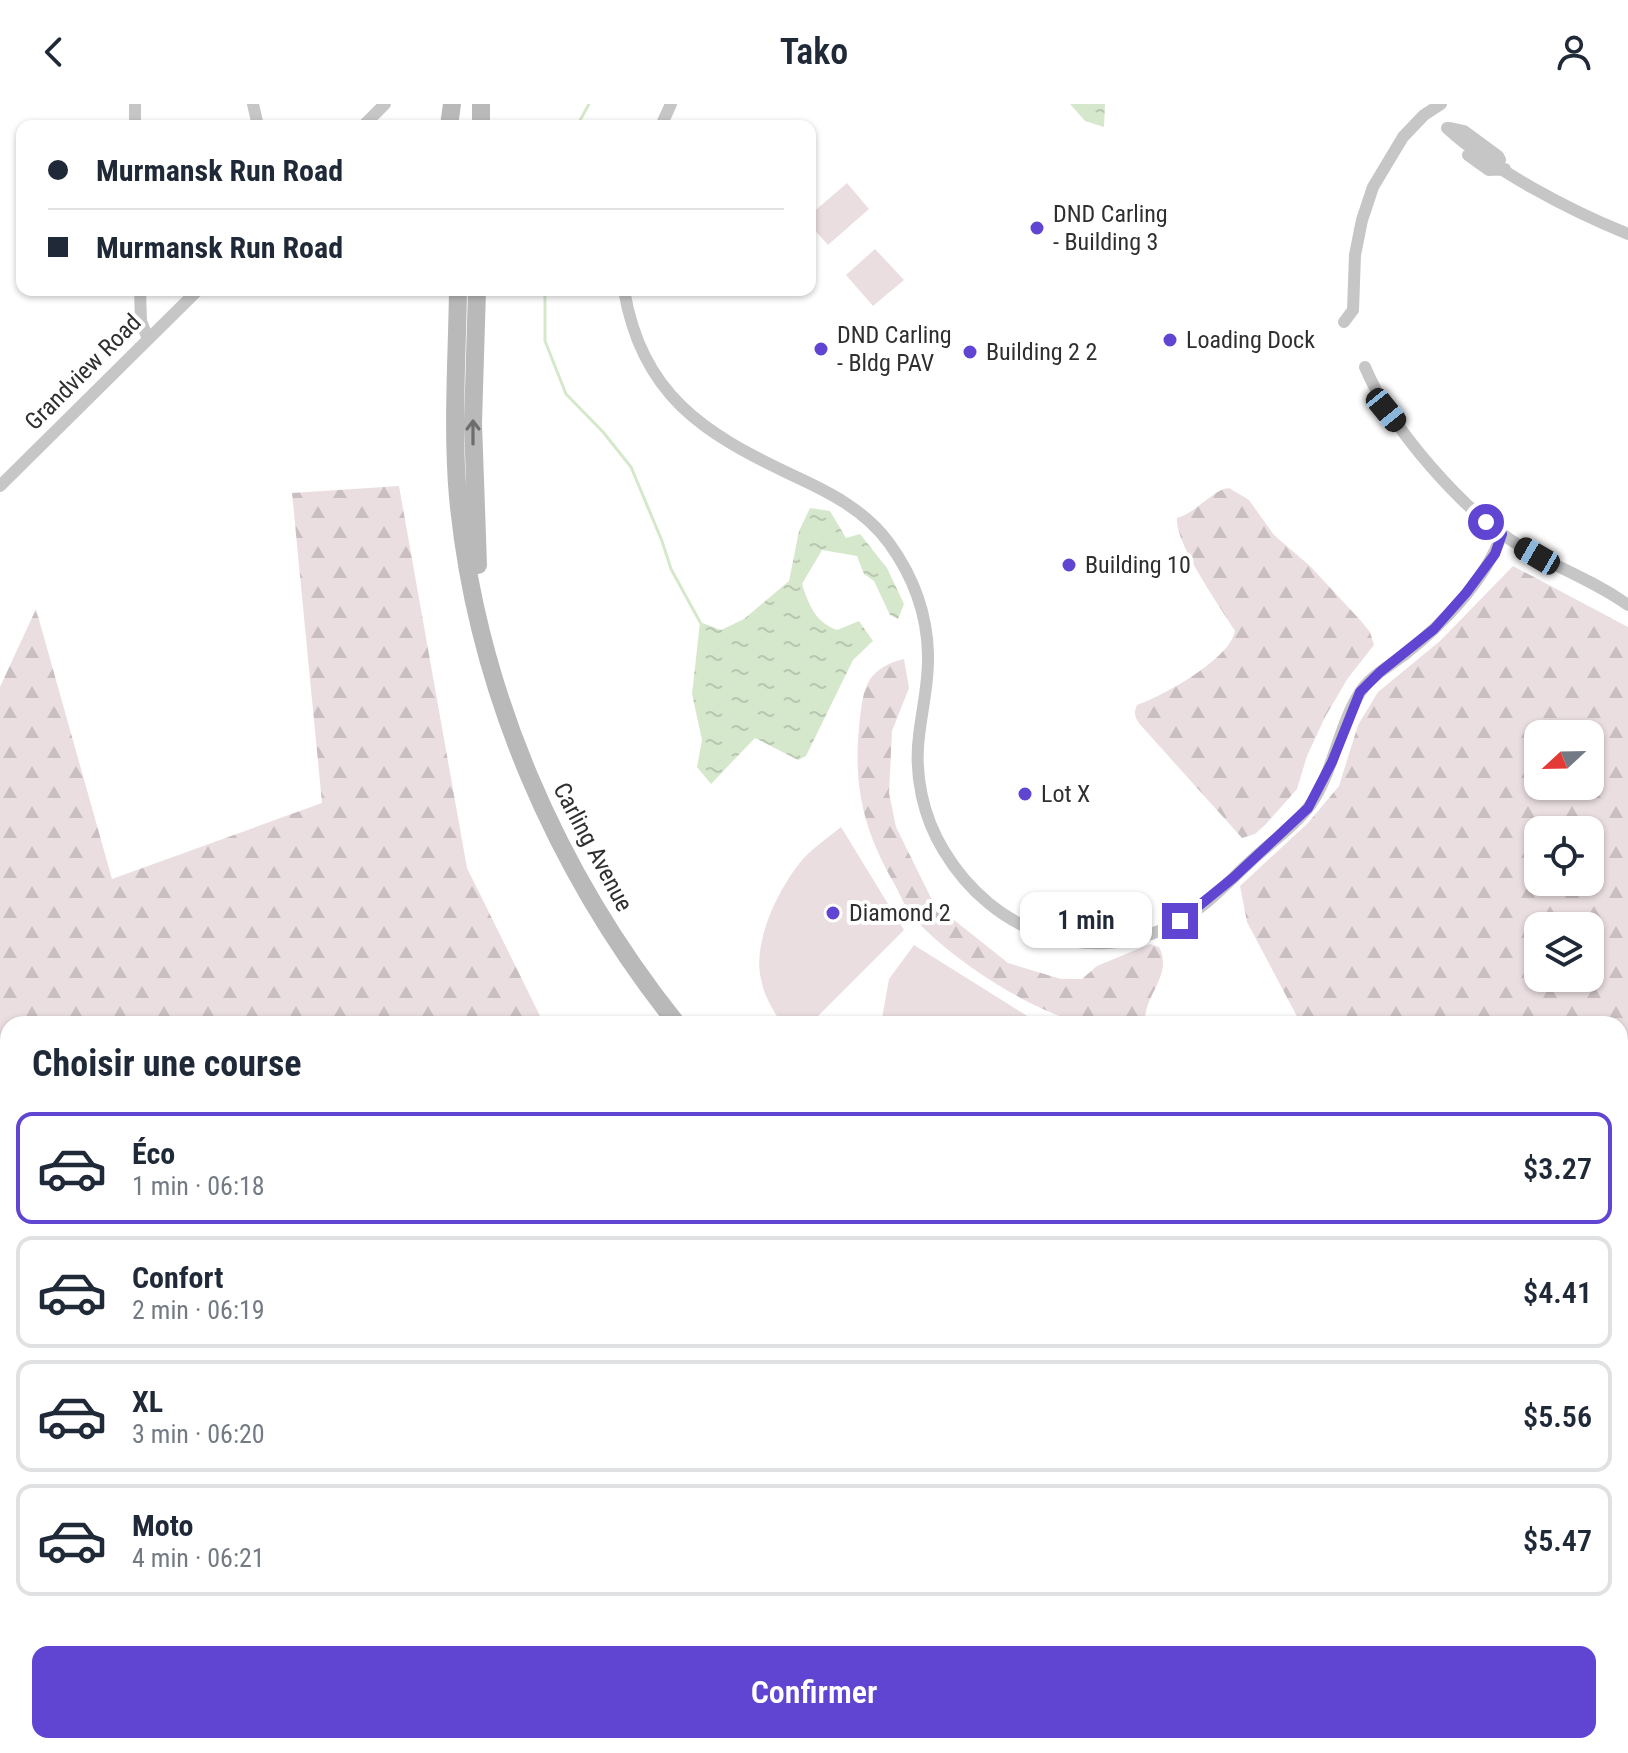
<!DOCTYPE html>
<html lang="fr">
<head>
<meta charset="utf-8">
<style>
  body { margin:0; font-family:"Roboto Condensed",sans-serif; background:#f6f6f7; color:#1f2937; height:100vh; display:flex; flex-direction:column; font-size:30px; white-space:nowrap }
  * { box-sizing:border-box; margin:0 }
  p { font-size:26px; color:#747a83 }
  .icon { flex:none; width:44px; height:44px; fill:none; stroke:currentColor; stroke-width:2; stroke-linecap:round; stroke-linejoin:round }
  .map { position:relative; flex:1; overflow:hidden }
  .sheet { position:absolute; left:0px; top:912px; width:1628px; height:738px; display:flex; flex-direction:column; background:#fff; border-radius:24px 24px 0 0; box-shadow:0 2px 6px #0004 }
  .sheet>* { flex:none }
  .top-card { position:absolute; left:16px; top:16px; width:800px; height:176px; border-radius:16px; box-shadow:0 2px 6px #0004; display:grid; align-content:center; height:176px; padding:0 32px; background:#fff }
  .needle { width:52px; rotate:248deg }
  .controls { position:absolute; left:1524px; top:616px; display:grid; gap:16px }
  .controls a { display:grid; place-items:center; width:80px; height:80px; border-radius:16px; background:#fff; box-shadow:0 2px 6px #0004; font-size:40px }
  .end { position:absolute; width:36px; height:36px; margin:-18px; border:10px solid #6044d2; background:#fff; box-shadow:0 0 0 4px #fff }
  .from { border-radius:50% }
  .bubble { position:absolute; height:56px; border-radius:16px; background:#fff; box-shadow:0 2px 6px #0004; font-size:26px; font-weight:600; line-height:56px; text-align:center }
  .car { position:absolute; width:24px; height:48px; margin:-24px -12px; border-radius:10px; box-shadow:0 0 6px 2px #0007; background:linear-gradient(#222 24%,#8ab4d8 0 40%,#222 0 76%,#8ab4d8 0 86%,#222 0) }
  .top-card b { display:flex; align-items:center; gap:28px; height:76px; font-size:30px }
  .top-card b+b { border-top:2px solid #e0e1e3 }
  .top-card i { width:20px; height:20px; background:#1f2937 }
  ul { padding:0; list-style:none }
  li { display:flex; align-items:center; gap:24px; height:112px; margin:0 16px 12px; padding:0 16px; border:4px solid #e0e1e3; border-radius:16px }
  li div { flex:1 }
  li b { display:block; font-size:30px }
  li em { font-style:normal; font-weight:600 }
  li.on { border-color:#6044d2 }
  li>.icon { width:72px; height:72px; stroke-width:1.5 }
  h2 { padding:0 32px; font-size:36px; line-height:96px }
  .primary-button { display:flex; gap:16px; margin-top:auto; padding:16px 32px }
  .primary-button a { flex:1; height:92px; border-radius:16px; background:#6044d2; color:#fff; font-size:32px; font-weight:600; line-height:92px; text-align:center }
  header { display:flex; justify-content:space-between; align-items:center; height:104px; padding:0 32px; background:#fff; font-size:36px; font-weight:600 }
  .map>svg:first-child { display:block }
</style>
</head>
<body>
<header><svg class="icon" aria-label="back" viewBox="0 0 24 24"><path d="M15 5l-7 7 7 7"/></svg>Tako<svg class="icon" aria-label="person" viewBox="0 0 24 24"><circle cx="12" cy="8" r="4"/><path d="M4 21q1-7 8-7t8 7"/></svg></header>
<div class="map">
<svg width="1628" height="1649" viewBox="0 0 1628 1649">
  <defs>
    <pattern id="forest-firs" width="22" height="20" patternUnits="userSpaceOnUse" patternTransform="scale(2)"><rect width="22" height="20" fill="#eadee1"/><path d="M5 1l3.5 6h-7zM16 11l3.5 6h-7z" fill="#c9bfc1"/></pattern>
    <pattern id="water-ripples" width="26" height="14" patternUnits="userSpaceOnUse" patternTransform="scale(2)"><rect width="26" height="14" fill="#d6e8cc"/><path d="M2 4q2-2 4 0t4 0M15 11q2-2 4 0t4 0" fill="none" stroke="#b8c7b0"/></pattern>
  </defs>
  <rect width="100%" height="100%" fill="#fff"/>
  <path fill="#eadee1" d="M 847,79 L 869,105 L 828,141 L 810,121 L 810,111 Z
    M 875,145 L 904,176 L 873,202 L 846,171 Z
    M 841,723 L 904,826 L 810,920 L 782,920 C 773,906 764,892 761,875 C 752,838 779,783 803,755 C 814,743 829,733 841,723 Z
    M 914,841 L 1040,920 L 881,920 L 889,875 Z"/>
  <path fill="url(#forest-firs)" fill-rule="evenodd" d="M 399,382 L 467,764 L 544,920 L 8,920 L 8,1642 L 1498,1642 L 1508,1649 L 0,1649 L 0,583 L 36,505 L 112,775 L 322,699 L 292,389 Z
    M 1229,384 L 1249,396 L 1274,431 L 1310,462 L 1361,517 L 1370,528 L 1374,541 L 1348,574 L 1325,613 L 1307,652 L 1297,685 L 1266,720 L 1255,730 L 1242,734 L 1145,626 C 1137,617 1132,612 1137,601 C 1163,592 1230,555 1235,527 C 1220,502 1175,440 1177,414 C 1198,408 1213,385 1229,384 Z
    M 1513,462 L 1628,523 L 1628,1221 L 1620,1214 L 1620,920 L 1301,920 L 1247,818 L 1240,782 L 1308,719 L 1339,682 L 1358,621 L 1378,588 L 1440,537 ZM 1538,630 L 1590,630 L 1590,682 L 1538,682 ZM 1590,726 L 1590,778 L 1538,778 L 1538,726 ZM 1538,822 L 1590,822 L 1590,874 L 1538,874 Z
    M 904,555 L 909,584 L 892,627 L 889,689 L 896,723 L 934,800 L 1008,859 L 1061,875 L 1082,875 L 1097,862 L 1150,840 L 1159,843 C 1170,864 1156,880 1148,900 C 1146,906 1145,914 1143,920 C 1126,920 1106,923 1088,920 C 1035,911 949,854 913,813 C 905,804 901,792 895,781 C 865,729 853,685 859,624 C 863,588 863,565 904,555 Z"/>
  <path fill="url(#water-ripples)" d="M 1070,0 L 1105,0 L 1104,23 L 1085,17 Z
    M 810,404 L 830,407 L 846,434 L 860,430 L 887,464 L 904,500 L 898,515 L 890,511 L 874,477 L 864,470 L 857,452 L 822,446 L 802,480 C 809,501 815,518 837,526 L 859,517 L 873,537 L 853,556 L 806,652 L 798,656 L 755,634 L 711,680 L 697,663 L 702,636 L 692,590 L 700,518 L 721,526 L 744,515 L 789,477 L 799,427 Z"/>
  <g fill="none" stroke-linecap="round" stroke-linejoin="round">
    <path stroke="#d6e8cc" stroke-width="3" d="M 577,22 L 589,0
      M 545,186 L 545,237 L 566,290 L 603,328 L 631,363 L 662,437 L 671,465 L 700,518
      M 1065,1649 C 1073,1643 1090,1643 1098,1649"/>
    <path stroke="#c6c6c6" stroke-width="12" d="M 135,0 L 135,22
      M 253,0 L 258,22
      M 363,22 L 385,0
      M 661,22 L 671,0
      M 1447,24 C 1494,67 1569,106 1628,130
      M 1450,24 L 1464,27 L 1498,52 L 1500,56
      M 1468,51 L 1489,66 L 1505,65
      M 140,186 L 141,217 L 148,235
      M 624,186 C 642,291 703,329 792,371 C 829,388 865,406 889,439 C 913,472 927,508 928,550 C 929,578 922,605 919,632 C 914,671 923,713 944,747 C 993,829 1090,865 1176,819 C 1204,805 1228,778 1251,757 C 1270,739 1296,721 1311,700 C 1334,666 1338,624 1359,590 C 1369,573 1388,563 1404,551 C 1443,520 1485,477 1502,430
      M 1344,218 L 1353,206 L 1355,151 L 1362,116 L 1373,83 L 1403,33 L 1424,11 L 1441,0
      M 1365,263 C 1391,325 1463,407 1520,442 C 1555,463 1595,477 1628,501
      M 0,382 L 198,186"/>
    <path stroke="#b9b9b9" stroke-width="18" d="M 449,22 L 452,0
      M 481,22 L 481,0
      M 458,186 C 457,255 452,325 458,393 C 476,585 557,770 677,920
      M 477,186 L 473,319 L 478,461
      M 1584,1642 L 1594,1649"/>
  </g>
  <defs><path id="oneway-shaft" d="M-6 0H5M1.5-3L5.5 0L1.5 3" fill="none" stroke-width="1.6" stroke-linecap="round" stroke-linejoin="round" transform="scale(2)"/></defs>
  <use stroke="#6d6d6d" href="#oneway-shaft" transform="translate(473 328) rotate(-90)"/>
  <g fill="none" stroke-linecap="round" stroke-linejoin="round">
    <path stroke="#6044d2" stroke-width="10" d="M 1180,817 L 1233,774 L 1308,704 L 1332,658 L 1360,588 L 1380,568 L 1434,525 L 1466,489 L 1495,450 L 1502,430 L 1486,418"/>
  </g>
  <g fill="#6044d2" stroke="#fff" stroke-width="3">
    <circle cx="1037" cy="124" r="8"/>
    <circle cx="1170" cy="236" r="8"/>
    <circle cx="821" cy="245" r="8"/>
    <circle cx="970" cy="248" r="8"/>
    <circle cx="1069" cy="461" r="8"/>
    <circle cx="1025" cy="690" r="8"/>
    <circle cx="833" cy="809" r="8"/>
  </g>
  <g text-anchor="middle" stroke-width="8" stroke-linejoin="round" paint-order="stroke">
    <g font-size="24" fill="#2f2f2f" stroke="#fff" text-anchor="start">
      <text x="1053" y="118">DND Carling<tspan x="1053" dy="28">- Building 3</tspan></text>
      <text x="837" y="239">DND Carling<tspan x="837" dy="28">- Bldg PAV</tspan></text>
      <text x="1186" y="244">Loading Dock</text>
      <text x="986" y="256">Building 2 2</text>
      <text x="1085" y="469">Building 10</text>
      <text x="1041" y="698">Lot X</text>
      <text x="849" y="817">Diamond 2</text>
    </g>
    <g font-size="24" fill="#2f2f2f" stroke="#fff">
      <text transform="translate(83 268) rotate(-45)" y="8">Grandview Road</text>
      <text transform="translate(593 743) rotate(62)" y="8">Carling Avenue</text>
    </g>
  </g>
</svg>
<div class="controls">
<a><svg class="needle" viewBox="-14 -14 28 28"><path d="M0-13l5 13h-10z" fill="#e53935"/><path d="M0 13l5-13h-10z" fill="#747a83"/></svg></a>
<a><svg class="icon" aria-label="locate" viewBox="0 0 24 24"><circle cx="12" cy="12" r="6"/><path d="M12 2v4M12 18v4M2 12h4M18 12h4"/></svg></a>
<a><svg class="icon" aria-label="layers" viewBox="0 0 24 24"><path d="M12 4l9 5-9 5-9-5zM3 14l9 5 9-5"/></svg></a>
</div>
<i class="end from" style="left:1486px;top:418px"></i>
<i class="end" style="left:1180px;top:817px"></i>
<div class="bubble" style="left:1020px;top:788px;width:132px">1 min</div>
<i class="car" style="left:1386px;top:306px;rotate:141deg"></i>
<i class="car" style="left:1537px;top:452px;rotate:300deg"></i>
<div class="top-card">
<b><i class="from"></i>Murmansk Run Road</b>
<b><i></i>Murmansk Run Road</b>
</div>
<section class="sheet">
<h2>Choisir une course</h2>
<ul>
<li class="on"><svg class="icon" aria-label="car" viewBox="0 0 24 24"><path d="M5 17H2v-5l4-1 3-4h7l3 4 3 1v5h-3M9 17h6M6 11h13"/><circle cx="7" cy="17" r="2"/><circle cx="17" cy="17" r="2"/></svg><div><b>Éco</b><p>1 min · 06:18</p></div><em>$3.27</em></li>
<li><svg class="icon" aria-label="car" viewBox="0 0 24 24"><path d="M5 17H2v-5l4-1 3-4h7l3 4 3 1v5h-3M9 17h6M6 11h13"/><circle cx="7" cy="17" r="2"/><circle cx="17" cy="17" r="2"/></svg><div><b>Confort</b><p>2 min · 06:19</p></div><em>$4.41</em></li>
<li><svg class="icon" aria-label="car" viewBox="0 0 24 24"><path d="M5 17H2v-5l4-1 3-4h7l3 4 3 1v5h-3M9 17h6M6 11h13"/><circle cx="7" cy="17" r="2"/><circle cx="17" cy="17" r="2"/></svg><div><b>XL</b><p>3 min · 06:20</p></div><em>$5.56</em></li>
<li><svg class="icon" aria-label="car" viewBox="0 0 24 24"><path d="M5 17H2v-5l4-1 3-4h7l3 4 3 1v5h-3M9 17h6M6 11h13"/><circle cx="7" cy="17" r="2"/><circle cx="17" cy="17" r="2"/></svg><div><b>Moto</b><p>4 min · 06:21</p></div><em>$5.47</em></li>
</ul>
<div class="primary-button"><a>Confirmer</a></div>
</section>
</div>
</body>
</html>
